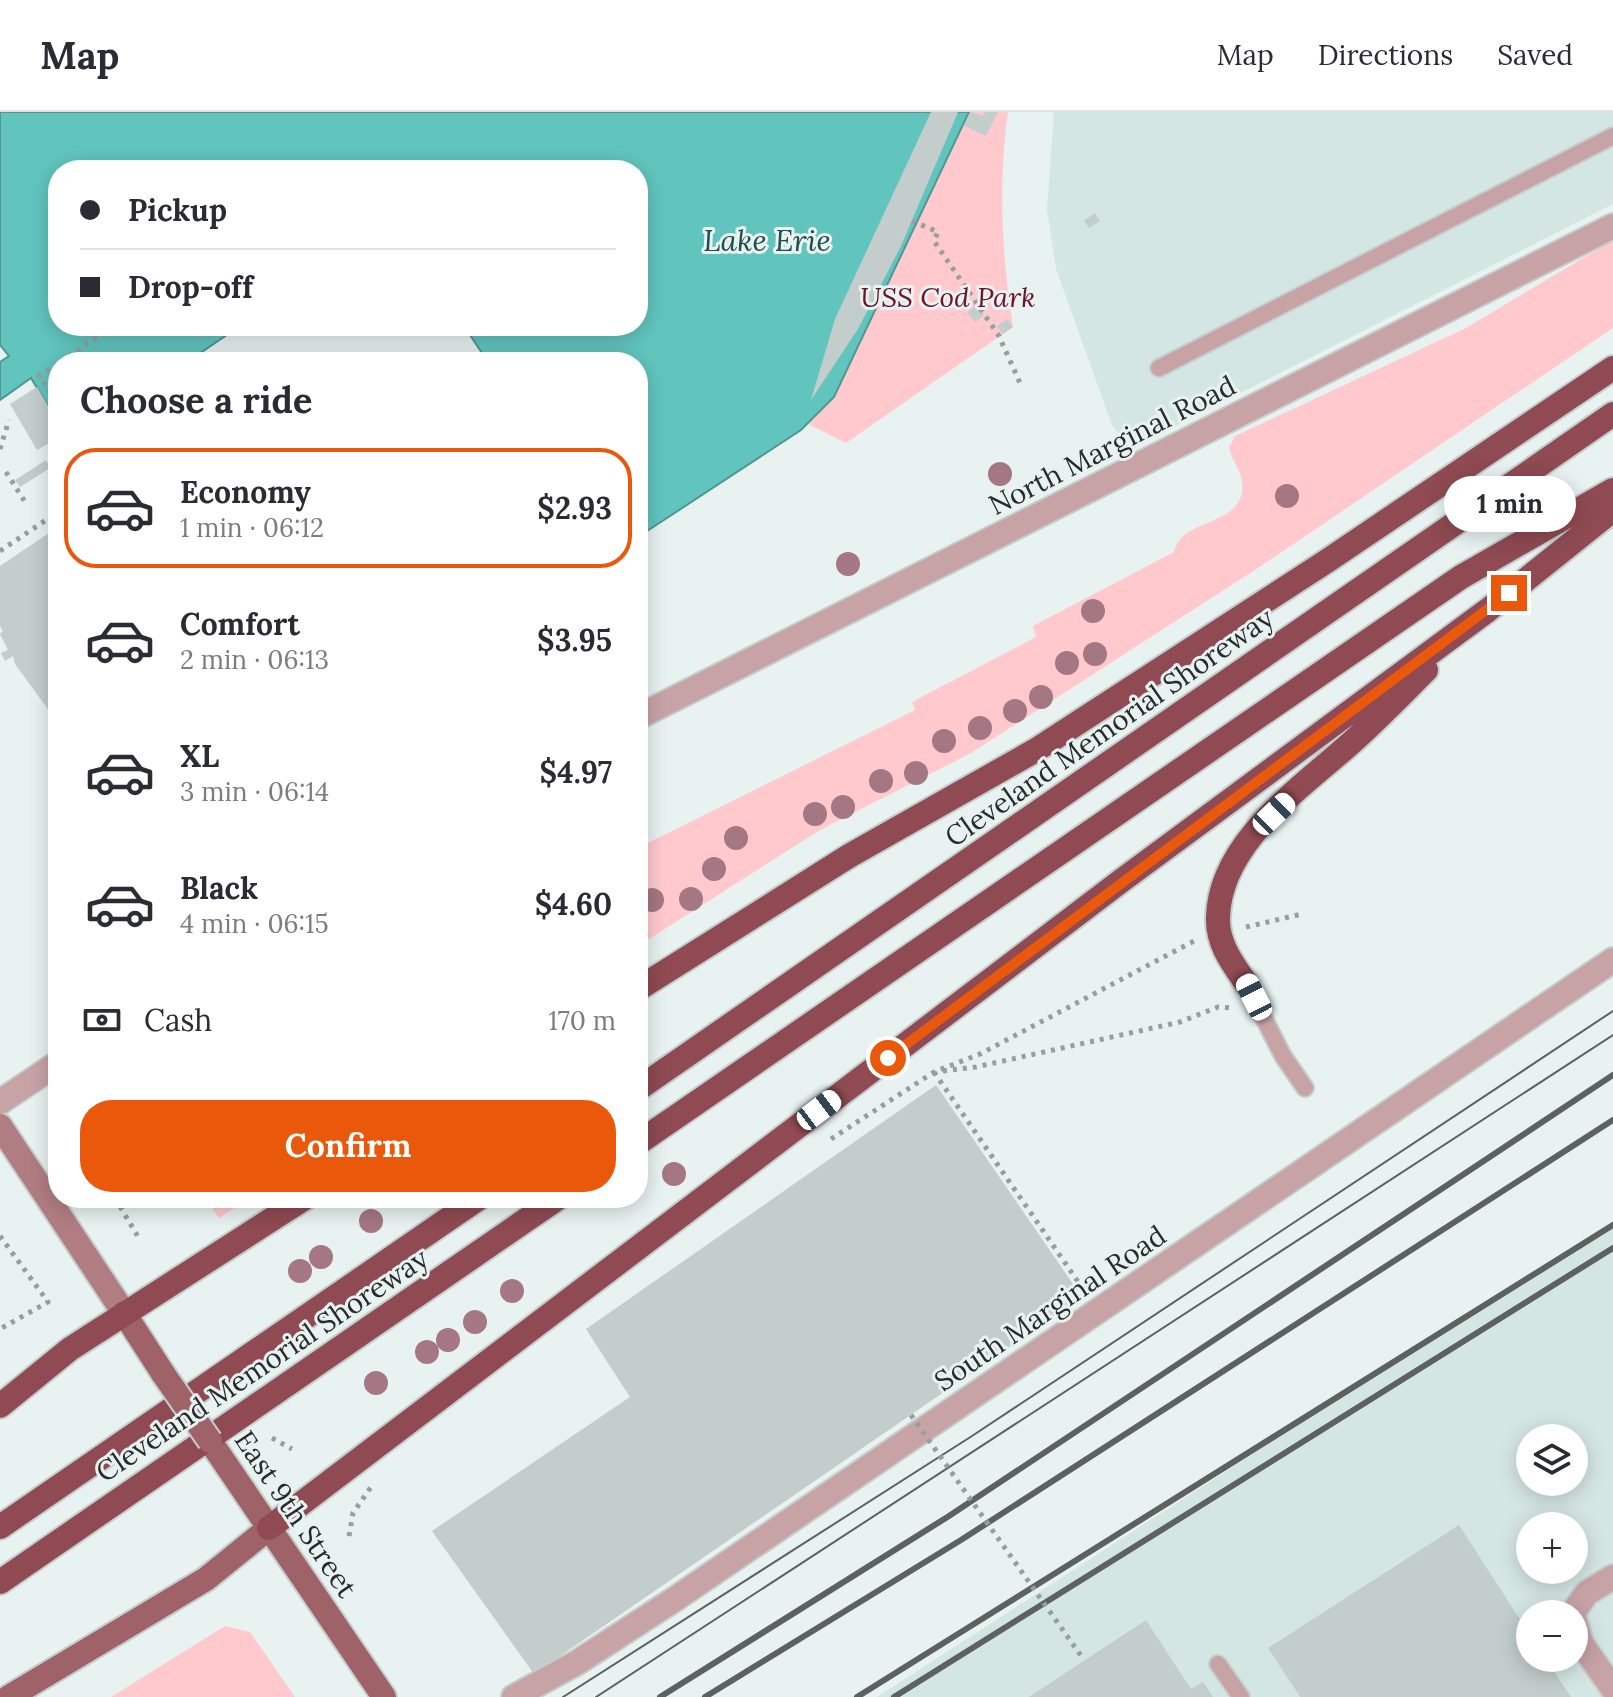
<!DOCTYPE html>
<html lang="en">
<head>
<meta charset="utf-8">
<style>
  body { margin:0; font-family:Lora,serif; background:#f7f7f7; color:#2b2b33; height:100vh; display:flex; flex-direction:column; font-size:30px; white-space:nowrap }
  * { box-sizing:border-box; margin:0 }
  p { font-size:26px; color:#7c7c81 }
  .icon { flex:none; width:44px; height:44px; fill:none; stroke:currentColor; stroke-width:2; stroke-linecap:round; stroke-linejoin:round }
  .map { position:relative; flex:1; overflow:hidden }
  .side { position:absolute; left:48px; top:240px; width:600px; height:856px; display:flex; flex-direction:column; background:#fff; border-radius:32px; box-shadow:0 4px 20px #0003 }
  .side>* { flex:none }
  .guide { position:absolute; left:48px; top:48px; width:600px; height:176px; border-radius:32px; box-shadow:0 4px 20px #0003; display:grid; align-content:center; height:176px; padding:0 32px; background:#fff }
  .buttons { position:absolute; left:1516px; top:1312px; display:grid; gap:16px }
  .buttons a { display:grid; place-items:center; width:72px; height:72px; border-radius:50%; background:#fff; box-shadow:0 4px 20px #0003; font-size:40px }
  .end { position:absolute; width:36px; height:36px; margin:-18px; border:10px solid #ea580c; background:#fff; box-shadow:0 0 0 4px #fff }
  .from { border-radius:50% }
  .bubble { position:absolute; height:56px; border-radius:28px; background:#fff; box-shadow:0 4px 20px #0003; font-size:26px; font-weight:800; line-height:56px; text-align:center }
  .car { position:absolute; width:24px; height:48px; margin:-24px -12px; border-radius:10px; box-shadow:0 0 6px 2px #0007; background:linear-gradient(#fff 24%,#345 0 40%,#fff 0 76%,#345 0 86%,#fff 0) }
  .guide b { display:flex; align-items:center; gap:28px; height:76px; font-size:30px }
  .guide b+b { border-top:2px solid #e1e1e2 }
  .guide i { width:20px; height:20px; background:#2b2b33 }
  ul { padding:0; list-style:none }
  li { display:flex; align-items:center; gap:24px; height:120px; margin:0 16px 12px; padding:0 16px; border:4px solid transparent; border-radius:32px }
  li div { flex:1 }
  li b { display:block; font-size:30px }
  li em { font-style:normal; font-weight:800 }
  li.selected { border-color:#ea580c }
  li>.icon { width:72px; height:72px; stroke-width:1.5 }
  h2 { padding:0 32px; font-size:36px; line-height:96px }
  .pay { display:flex; align-items:center; gap:20px; height:88px; padding:0 32px; font-size:30px }
  .pay p { margin-inline-start:auto }
  .cta { display:flex; gap:16px; margin-top:auto; padding:16px 32px }
  .cta a { flex:1; height:92px; border-radius:32px; background:#ea580c; color:#fff; font-size:32px; font-weight:800; line-height:92px; text-align:center }
  header { display:flex; align-items:center; gap:48px; box-sizing:border-box; height:112px; padding:0 40px; background:#fff; border-bottom:2px solid #e1e1e2 }
  header strong { font-size:38px }
  nav { display:flex; gap:44px; margin-inline-start:auto; font-size:28px }
  .map>svg:first-child { display:block }
</style>
</head>
<body>
<header>
<strong>Map</strong>
<nav><a>Map</a><a>Directions</a><a>Saved</a></nav>
</header>
<div class="map">
<svg width="1613" height="1585" viewBox="0 0 1613 1585">
  <rect width="100%" height="100%" fill="#e8f2f1"/>
  <path fill="#d4e6e4" fill-rule="evenodd" d="M 1054,0 L 1613,0 L 1613,92 L 1148,328 L 1135,329 L 1122,326 L 1112,313 L 1056,157 L 1047,97 Z
    M 1613,1109 L 1613,1585 L 877,1585 ZM 1530,1326 L 1574,1326 L 1574,1370 L 1530,1370 ZM 1530,1414 L 1574,1414 L 1574,1458 L 1530,1458 ZM 1530,1502 L 1574,1502 L 1574,1546 L 1530,1546 Z"/>
  <path fill="#ffc9ce" d="M 969,0 L 1008,0 C 998,69 1002,146 1013,215 L 846,331 L 808,312 L 834,285 Z
    M 1613,128 L 1613,216 L 1258,456 L 971,641 L 820,718 L 638,834 L 638,736 L 915,598 L 912,590 L 1036,525 L 1033,514 L 1174,440 C 1181,404 1248,416 1242,369 C 1240,357 1231,347 1229,335 L 1235,324 L 1466,216 Z
    M 205,1086 L 251,1086 L 219,1106 Z
    M 225,1514 L 250,1520 L 295,1585 L 111,1585 Z"/>
  <path fill="#61c5be" stroke="#509792" stroke-width="2" d="M 0,0 L 969,0 L 834,285 L 801,318 L 638,425 L 638,250 L 488,250 L 464,214 L 638,214 L 638,58 L 58,58 L 58,214 L 240,214 L 187,250 L 58,250 L 58,311 L 31,266 L 0,288 L 0,250 L 9,244 L 0,233 Z"/>
  <path fill="#c3cdcc" d="M 931,0 L 958,0 L 901,134 L 858,217 L 811,288 L 835,207 Z
    M 971,0 L 983,4 L 985,0 L 998,0 L 986,24 L 964,14 Z
    M 1095,101 L 1100,109 L 1089,116 L 1084,109 Z
    M 977,193 L 984,203 L 975,210 L 967,200 Z
    M 1007,207 L 1013,215 L 1003,222 L 997,214 Z
    M 37,275 L 58,311 L 58,326 L 37,338 L 10,292 Z
    M 46,348 L 50,356 L 20,375 L 15,368 Z
    M 58,415 L 58,611 L 15,552 L 13,544 L 5,549 L 1,541 L 8,538 L 0,522 L 3,519 L 0,514 L 0,454 Z
    M 936,973 L 1082,1185 L 534,1562 L 432,1419 L 630,1285 L 586,1217 Z
    M 1459,1413 L 1530,1523 L 1530,1546 L 1545,1546 L 1571,1585 L 1300,1585 L 1268,1536 Z
    M 1146,1508 L 1191,1577 L 1203,1570 L 1213,1585 L 1029,1585 Z"/>
  <g fill="none" stroke-linecap="round" stroke-linejoin="round">
    <g stroke="#c5cecd" stroke-width="20">
      <path id="lane" d="M 1159,256 L 1613,24
        M 1246,871 L 1283,944 L 1305,976
        M 1218,1552 L 1241,1585"/>
    </g>
    <g stroke="#c5cecd" stroke-width="28">
      <path id="street" d="M 638,605 L 1613,114
        M 0,990 L 58,951
        M 1572,1502 L 1587,1481 L 1613,1465
        M 1574,1507 L 1581,1531 L 1613,1577
        M 514,1585 L 578,1550 L 672,1489 L 1613,848"/>
    </g>
    <g stroke="#c5cecd" stroke-width="28">
      <path id="secondary" d="M 0,1014 L 124,1201"/>
    </g>
    <g stroke="#c5cecd" stroke-width="28">
      <path id="primary" d="M 124,1201 L 164,1263
        M 210,1329 L 384,1585
        M 9,1585 L 206,1467 L 269,1416"/>
    </g>
    <g stroke="#c5cecd" stroke-width="28">
      <path id="highway" d="M 1246,871 C 1232,851 1217,831 1218,805 C 1220,730 1301,676 1351,631 C 1377,608 1401,583 1426,558
        M 638,877 L 849,744 L 1036,638 L 1327,449 L 1613,256
        M 638,977 L 1613,302
        M 638,1031 L 1461,465 L 1613,378
        M 0,1294 L 70,1237 L 305,1086
        M 0,1415 L 479,1086
        M 269,1416 L 1121,769 L 1488,498 L 1613,398
        M 0,1470 L 558,1086"/>
    </g>
    <path stroke="#979e9e" stroke-width="5" stroke-dasharray="4 6" stroke-linecap="butt" d="M 912,109 L 938,120 L 934,129 L 999,224 L 1020,271
      M 60,250 L 113,215
      M 126,250 L 133,245
      M 58,251 L 39,264 L 58,292
      M 0,337 L 9,308
      M 6,360 L 27,393
      M 0,439 L 58,400
      M 1246,815 L 1302,802
      M 943,959 L 976,955 L 1180,910 L 1218,895 L 1232,896
      M 934,960 L 1083,1177
      M 58,989 L 58,995
      M 831,1027 L 934,960 L 980,942 L 1194,829
      M 115,1086 L 140,1128
      M 0,1124 L 48,1190 L 0,1217
      M 272,1326 L 292,1337
      M 349,1424 L 353,1401 L 371,1375"/>
    <use href="#lane" stroke="#c7a3a6" stroke-width="16"/>
    <use href="#street" stroke="#c7a3a6" stroke-width="24"/>
    <use href="#secondary" stroke="#b07d82" stroke-width="24"/>
    <use href="#primary" stroke="#9f6269" stroke-width="24"/>
    <use href="#highway" stroke="#8f4a53" stroke-width="24"/>
    <path stroke="#5d6261" stroke-width="2" d="M 563,1585 L 972,1324 L 1613,899
      M 596,1585 L 1613,923"/>
    <path stroke="#5d6261" stroke-width="6" d="M 660,1585 L 949,1404 L 1613,963
      M 705,1585 L 961,1428 L 1613,1008
      M 857,1585 L 1613,1113
      M 894,1585 L 1613,1136"/>
    <g stroke="#c5cecd" stroke-width="28" stroke-linecap="butt">
      <path id="primary-bridge" d="M 164,1263 L 210,1329"/>
    </g>
    <path stroke="#979e9e" stroke-width="5" stroke-dasharray="4 6" stroke-linecap="butt" d="M 911,1303 L 1084,1548"/>
    <use href="#primary-bridge" stroke="#9f6269" stroke-width="24"/>
  </g>
  <g fill="#a47783">
    <circle cx="1000" cy="362" r="12"/>
    <circle cx="1287" cy="384" r="12"/>
    <circle cx="848" cy="452" r="12"/>
    <circle cx="1093" cy="499" r="12"/>
    <circle cx="1095" cy="542" r="12"/>
    <circle cx="1067" cy="551" r="12"/>
    <circle cx="1041" cy="585" r="12"/>
    <circle cx="1015" cy="599" r="12"/>
    <circle cx="980" cy="616" r="12"/>
    <circle cx="944" cy="629" r="12"/>
    <circle cx="916" cy="661" r="12"/>
    <circle cx="881" cy="669" r="12"/>
    <circle cx="843" cy="695" r="12"/>
    <circle cx="815" cy="702" r="12"/>
    <circle cx="736" cy="726" r="12"/>
    <circle cx="714" cy="757" r="12"/>
    <circle cx="691" cy="787" r="12"/>
    <circle cx="652" cy="788" r="12"/>
    <circle cx="674" cy="1062" r="12"/>
    <circle cx="371" cy="1109" r="12"/>
    <circle cx="321" cy="1145" r="12"/>
    <circle cx="300" cy="1159" r="12"/>
    <circle cx="512" cy="1179" r="12"/>
    <circle cx="475" cy="1210" r="12"/>
    <circle cx="448" cy="1228" r="12"/>
    <circle cx="427" cy="1240" r="12"/>
    <circle cx="376" cy="1271" r="12"/>
  </g>
  <g fill="none" stroke-linecap="round" stroke-linejoin="round">
    <path stroke="#ea580c" stroke-width="10" d="M 888,946 L 1509,481"/>
  </g>
  <g text-anchor="middle" stroke-width="6" stroke-linejoin="round" paint-order="stroke">
    <g font-size="28" font-style="italic" fill="#6d1229" stroke="#e8f2f1">
      <text x="948" y="195">USS Cod Park</text>
    </g>
    <g font-size="28" fill="#282b2b" stroke="#e8f2f1">
      <text transform="translate(1112 333) rotate(-27)" y="10">North Marginal Road</text>
      <text transform="translate(1109 615) rotate(-35)" y="10">Cleveland Memorial Shoreway</text>
      <text transform="translate(1050 1196) rotate(-34)" y="10">South Marginal Road</text>
      <text transform="translate(262 1253) rotate(-34)" y="10">Cleveland Memorial Shoreway</text>
      <text transform="translate(296 1402) rotate(56)" y="10">East 9th Street</text>
    </g>
    <g font-size="30" font-style="italic" fill="#214e4a" stroke="#e8f2f1">
      <text x="767" y="139">Lake Erie</text>
    </g>
  </g>
</svg>
<div class="buttons">
<a><svg class="icon" aria-label="layers" viewBox="0 0 24 24"><path d="M12 4l9 5-9 5-9-5zM3 14l9 5 9-5"/></svg></a>
<a>+</a>
<a>−</a>
</div>
<i class="end from" style="left:888px;top:946px"></i>
<i class="end" style="left:1509px;top:481px"></i>
<div class="bubble" style="left:1444px;top:364px;width:132px">1 min</div>
<i class="car" style="left:1274px;top:702px;rotate:46deg"></i>
<i class="car" style="left:1254px;top:885px;rotate:333deg"></i>
<i class="car" style="left:819px;top:998px;rotate:53deg"></i>
<div class="guide">
<b><i class="from"></i>Pickup</b>
<b><i></i>Drop-off</b>
</div>
<section class="side">
<h2>Choose a ride</h2>
<ul>
<li class="selected"><svg class="icon" aria-label="car" viewBox="0 0 24 24"><path d="M5 17H2v-5l4-1 3-4h7l3 4 3 1v5h-3M9 17h6M6 11h13"/><circle cx="7" cy="17" r="2"/><circle cx="17" cy="17" r="2"/></svg><div><b>Economy</b><p>1 min · 06:12</p></div><em>$2.93</em></li>
<li><svg class="icon" aria-label="car" viewBox="0 0 24 24"><path d="M5 17H2v-5l4-1 3-4h7l3 4 3 1v5h-3M9 17h6M6 11h13"/><circle cx="7" cy="17" r="2"/><circle cx="17" cy="17" r="2"/></svg><div><b>Comfort</b><p>2 min · 06:13</p></div><em>$3.95</em></li>
<li><svg class="icon" aria-label="car" viewBox="0 0 24 24"><path d="M5 17H2v-5l4-1 3-4h7l3 4 3 1v5h-3M9 17h6M6 11h13"/><circle cx="7" cy="17" r="2"/><circle cx="17" cy="17" r="2"/></svg><div><b>XL</b><p>3 min · 06:14</p></div><em>$4.97</em></li>
<li><svg class="icon" aria-label="car" viewBox="0 0 24 24"><path d="M5 17H2v-5l4-1 3-4h7l3 4 3 1v5h-3M9 17h6M6 11h13"/><circle cx="7" cy="17" r="2"/><circle cx="17" cy="17" r="2"/></svg><div><b>Black</b><p>4 min · 06:15</p></div><em>$4.60</em></li>
</ul>
<div class="pay"><svg class="icon" aria-label="cash" viewBox="0 0 24 24"><path d="M3 7h18v10H3z"/><circle cx="12" cy="12" r="2"/></svg>Cash<p>170 m</p></div>
<div class="cta"><a>Confirm</a></div>
</section>
</div>
</body>
</html>
